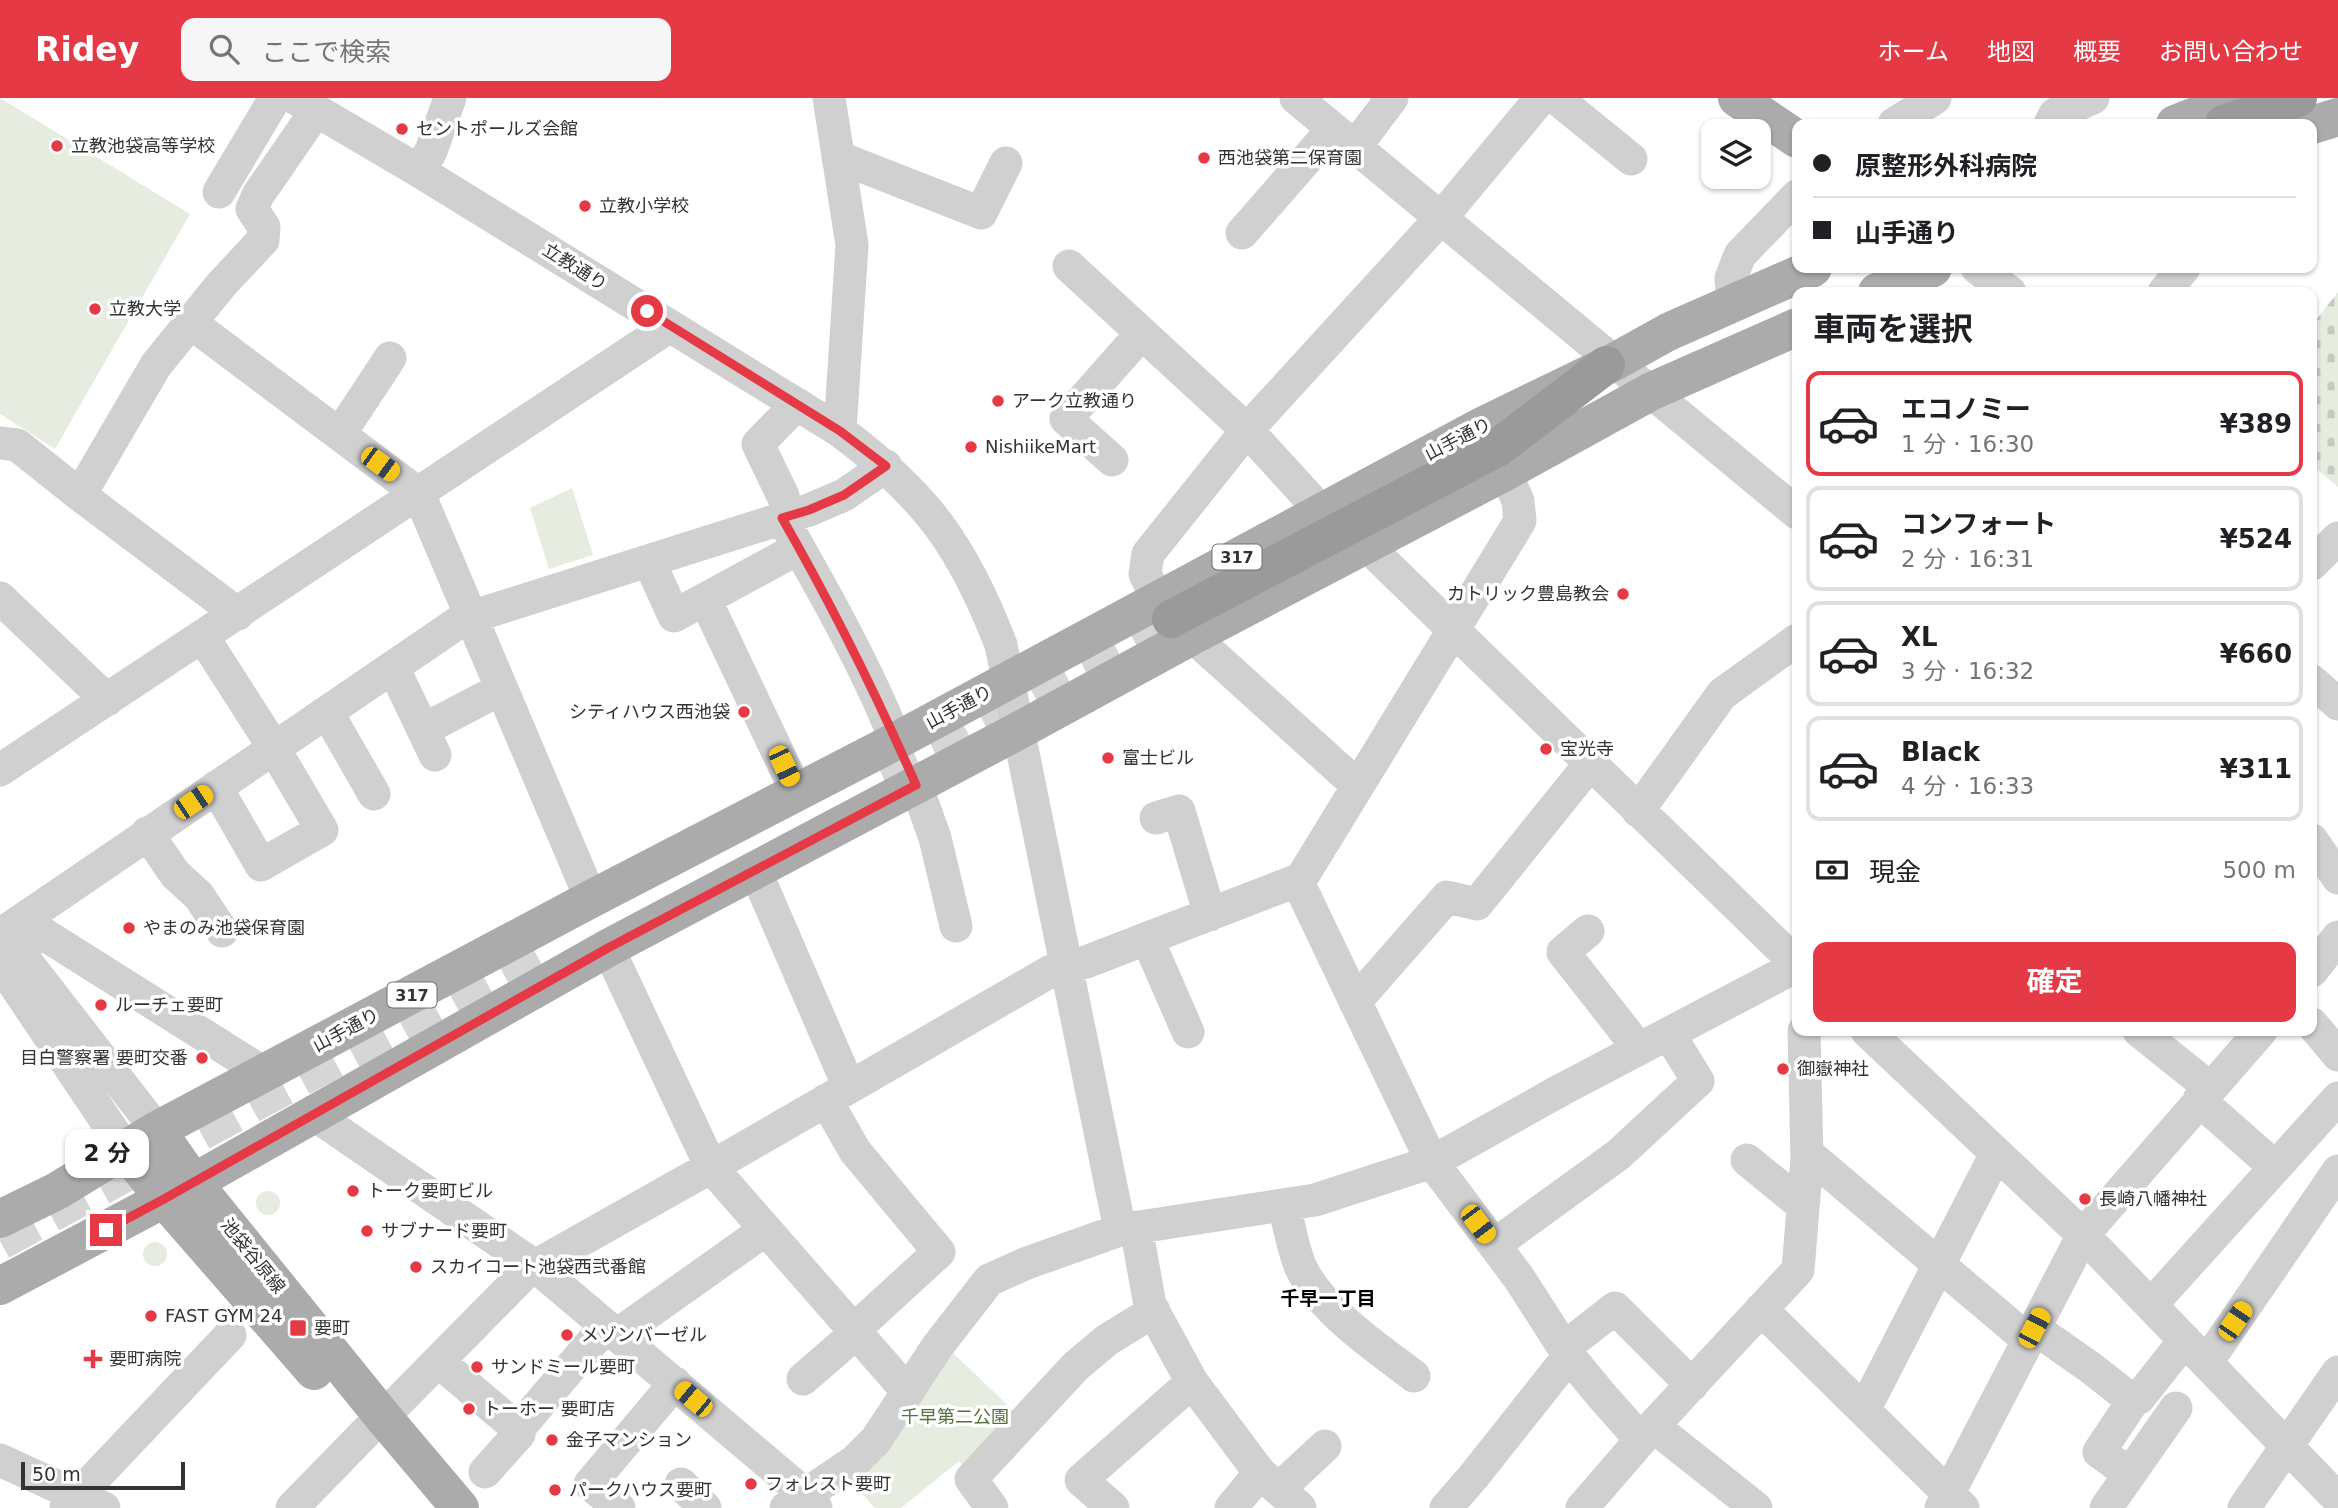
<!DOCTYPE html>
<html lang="ja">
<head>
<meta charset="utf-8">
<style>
  body { margin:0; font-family:"DejaVu Sans","Noto Sans JP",sans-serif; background:#f6f6f6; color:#202124; height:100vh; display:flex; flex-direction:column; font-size:26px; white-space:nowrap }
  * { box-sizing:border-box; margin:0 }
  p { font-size:23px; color:#757577 }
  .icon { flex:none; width:38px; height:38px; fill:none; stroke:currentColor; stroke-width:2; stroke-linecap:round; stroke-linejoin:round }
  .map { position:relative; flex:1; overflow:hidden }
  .details { position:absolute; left:1792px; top:189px; width:525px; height:749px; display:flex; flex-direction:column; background:#fff; border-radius:14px; box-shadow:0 2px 5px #0004 }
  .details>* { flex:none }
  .banner { position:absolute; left:1792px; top:21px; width:525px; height:154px; border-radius:14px; box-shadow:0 2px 5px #0004; display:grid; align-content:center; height:154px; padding:0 21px; background:#fff }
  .buttons { position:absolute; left:1701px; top:21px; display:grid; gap:14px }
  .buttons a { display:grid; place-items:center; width:70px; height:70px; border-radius:14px; background:#fff; box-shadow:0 2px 5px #0004; font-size:35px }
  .scale { position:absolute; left:21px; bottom:18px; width:164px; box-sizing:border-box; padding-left:7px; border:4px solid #333; border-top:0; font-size:19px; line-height:24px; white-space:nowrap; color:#333; -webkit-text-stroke:5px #fff; paint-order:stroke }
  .end { position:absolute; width:32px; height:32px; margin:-16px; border:9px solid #e63946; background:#fff; box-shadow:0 0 0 4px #fff }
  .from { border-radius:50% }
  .bubble { position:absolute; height:49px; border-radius:14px; background:#fff; box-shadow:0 2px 5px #0004; font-size:23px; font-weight:700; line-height:49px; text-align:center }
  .car { position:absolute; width:21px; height:42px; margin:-21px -10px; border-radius:9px; box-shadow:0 0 5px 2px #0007; background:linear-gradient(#f5c518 24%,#345 0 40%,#f5c518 0 76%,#345 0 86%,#f5c518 0) }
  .banner b { display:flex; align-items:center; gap:24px; height:66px; font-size:26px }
  .banner b+b { border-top:2px solid #e0e0e0 }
  .banner i { width:18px; height:18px; background:#202124 }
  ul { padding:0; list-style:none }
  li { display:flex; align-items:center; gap:21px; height:105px; margin:0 14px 10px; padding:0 7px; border:4px solid #e0e0e0; border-radius:14px }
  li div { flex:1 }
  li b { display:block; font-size:26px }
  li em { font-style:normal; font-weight:700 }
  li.on { border-color:#e63946 }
  li>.icon { width:63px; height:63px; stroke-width:1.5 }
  h2 { padding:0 21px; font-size:32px; line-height:84px }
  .pay { display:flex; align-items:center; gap:18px; height:77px; padding:0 21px; font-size:26px }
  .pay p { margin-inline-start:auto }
  .primary-button { display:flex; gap:14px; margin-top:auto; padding:14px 21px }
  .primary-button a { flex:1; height:80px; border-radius:14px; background:#e63946; color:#fff; font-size:28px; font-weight:700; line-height:80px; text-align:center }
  header { display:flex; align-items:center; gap:42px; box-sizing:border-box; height:98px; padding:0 35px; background:#e63946; color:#fff }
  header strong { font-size:33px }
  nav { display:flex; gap:38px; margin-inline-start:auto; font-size:24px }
  .search { width:490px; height:63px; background:#f6f6f6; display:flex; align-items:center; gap:18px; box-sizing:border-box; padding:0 24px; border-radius:14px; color:#757577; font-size:26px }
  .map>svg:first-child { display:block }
</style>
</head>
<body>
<header>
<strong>Ridey</strong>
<div class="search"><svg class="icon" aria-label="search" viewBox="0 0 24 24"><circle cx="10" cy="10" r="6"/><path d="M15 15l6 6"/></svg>ここで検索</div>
<nav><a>ホーム</a><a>地図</a><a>概要</a><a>お問い合わせ</a></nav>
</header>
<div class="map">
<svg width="2338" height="1410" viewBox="0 0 2338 1410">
  <defs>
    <pattern id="cemetery-stones" width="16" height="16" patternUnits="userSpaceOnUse" patternTransform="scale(1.75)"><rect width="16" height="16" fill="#e6ecdf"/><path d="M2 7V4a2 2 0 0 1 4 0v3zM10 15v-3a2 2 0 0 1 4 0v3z" fill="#c6cbc0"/></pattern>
  </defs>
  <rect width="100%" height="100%" fill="#fff"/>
  <path fill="#e6ecdf" d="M 0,0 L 190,116 L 55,351 L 0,316 Z
    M 572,390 L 593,457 L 549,471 L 530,410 Z
    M256 1105a12 12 0 1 1 24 0a12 12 0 1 1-24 0Z
    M143 1156a12 12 0 1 1 24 0a12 12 0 1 1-24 0Z
    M 949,1251 L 1020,1319 L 969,1374 L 959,1363 L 901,1410 L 874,1410 L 851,1381 Z"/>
  <path fill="url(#cemetery-stones)" d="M 2338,194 L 2338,389 L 2312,367 L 2312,227 Z"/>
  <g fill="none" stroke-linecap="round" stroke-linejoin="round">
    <path stroke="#d6d6d6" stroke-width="38" stroke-dasharray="38 19" stroke-linecap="butt" d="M 2283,26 L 2338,4
      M 879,670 L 944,641 L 1171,521
      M 0,1143 L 536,851"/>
    <path stroke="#d0d0d0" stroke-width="33" d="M 295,0 L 419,73 L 840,333 C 926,397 963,448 1001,547 L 1120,1132
      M 829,0 L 852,147 L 840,333
      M 1296,0 L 1797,415
      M 1556,0 L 1631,61
      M 1894,26 L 1935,0
      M 2050,26 L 2055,16 L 2093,0
      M 1355,49 L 1392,0
      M 838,59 L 981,115 L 1006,65
      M 419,73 L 431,53 L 450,0
      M 219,94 L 275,0
      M 1242,135 L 1333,31
      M 1069,168 L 1247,332 L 1321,413
      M 1977,170 L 2010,194
      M 2164,194 L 2184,170
      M 1733,204 L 1731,180 L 1740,157 L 1797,98
      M 191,225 L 419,396 L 591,801
      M 340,336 L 390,260
      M 0,345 L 17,347 L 80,397 L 238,516
      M 1112,362 L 1066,321 L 1142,235
      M 80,397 L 156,267 L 221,187 L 263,142 L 264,129 L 252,111 L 258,97 L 316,13
      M 783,398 L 758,346 L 797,306
      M 782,420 C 823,492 865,566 896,643
      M 1365,446 L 1797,866
      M 649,463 L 674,518 L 799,450
      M 2312,466 L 2338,440
      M 0,500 L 107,602
      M 705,501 L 797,695
      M 1158,502 L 1145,476 L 1148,456 L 1247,332 L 1441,120 L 1541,0
      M 1192,538 L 1358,688
      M 203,539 L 269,642 L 322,732 L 261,767 L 216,689
      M 393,569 L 435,657
      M 2312,583 L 2338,606
      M 327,614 L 374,696
      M 423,632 L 501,591
      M 0,672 L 670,228
      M 916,687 L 935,740 L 956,828
      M 1638,713 L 1722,596 L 1797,542
      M 1156,720 L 1179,713 L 1210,817
      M 147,735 L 175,776 L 199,798 L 222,833
      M 2312,742 L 2338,780
      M 755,772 L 849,989
      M 1298,784 L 1432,1064 L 1519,1180 L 1569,1258 L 1602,1298 L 1641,1342
      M 1588,833 L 1563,854 L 1639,951
      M 3,835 L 459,524 L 471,519 L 809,412 L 844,397 L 886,368
      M 4,835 L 157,1032
      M 1147,840 L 1188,934
      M 608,850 L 711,1069 L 908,1294
      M 17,852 L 42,835 L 264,975
      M 0,865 L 125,1051
      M 2312,873 L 2338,839
      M 1355,904 L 1447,799 L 1477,806 L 1590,666
      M 2312,926 L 2338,957
      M 1867,933 L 2083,1137 L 2338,1401
      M 2139,933 L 2210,990
      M 826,1002 L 855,1053 L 939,1154 L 854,1232
      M 2199,1002 L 2275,1069
      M 313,1016 L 535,1168 L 806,1397 L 816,1410
      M 1807,1061 L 1814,1061 L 2028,1242
      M 1747,1062 L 1796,1102 L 1804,1102
      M 1284,1107 C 1289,1126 1293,1152 1301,1170 C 1322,1213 1377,1250 1414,1278
      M 1136,1129 L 1150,1207 L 1192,1284 L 1260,1375 L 1300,1410
      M 1494,1147 L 1618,1057 L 1698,983 L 1669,936
      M 2151,1207 L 2338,1000
      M 1761,1211 L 1963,1410
      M 2034,1230 L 2091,1270 L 2133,1303 L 2099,1354 L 2130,1376
      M 617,1237 L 765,1132
      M 1564,1250 L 1615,1210 L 1692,1287
      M 438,1263 L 518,1331
      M 2207,1264 L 2338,1073
      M 803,1281 L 856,1235
      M 2133,1303 L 2139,1300 L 2185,1242
      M 1864,1312 L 1996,1056
      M 383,1319 L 528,1172 L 711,1069 L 1051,873 L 1086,864 L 1301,781 L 1520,423 L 1518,403 L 1505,374
      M 1653,1328 L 1756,1410
      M 0,1362 L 104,1410
      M 485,1374 L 519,1336 L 518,1331 L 606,1228
      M 681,1386 L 705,1410
      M 1279,1391 L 1325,1348
      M 66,1410 L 230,1237
      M 292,1410 L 366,1334
      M 619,1410 L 590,1386 L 675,1285
      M 786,1410 L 855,1363 L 876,1342 L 937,1249 L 989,1182 L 1027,1165 L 1120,1132 L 1315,1102 L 1432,1064 L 1561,992 L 1797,868
      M 992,1410 L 971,1381 L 1076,1268 L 1107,1242 L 1154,1213
      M 1113,1410 L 1081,1382 L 1192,1284
      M 1231,1410 L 1260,1375
      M 1446,1410 L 1473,1379 L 1569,1258
      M 1582,1410 L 1653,1328 L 1798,1172 L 1807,1061 L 1804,933
      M 1941,1410 L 2083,1137 L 2261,933
      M 2106,1410 L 2176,1310
      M 2244,1410 L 2338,1274"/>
    <path stroke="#ababab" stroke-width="38" d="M 1737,0 L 1797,41
      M 2175,26 L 2241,0
      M 2312,27 L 2338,19
      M 1877,194 L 1933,170
      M 157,1032 L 193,1084 L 383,1319 L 460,1410
      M 125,1051 L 164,1101 L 314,1273
      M 0,1121 L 57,1093 L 157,1032 L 591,801 L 896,643 L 1482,328 L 1614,264 L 1668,234 L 1813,170
      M 0,1188 L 164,1101 L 608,850 L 1018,633 L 1192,538 L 1505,374 L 1652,293 L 1797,229"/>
    <path stroke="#9a9a9a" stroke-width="38" d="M 2224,26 L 2298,0
      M 1171,521 L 1499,349 L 1606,267"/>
  </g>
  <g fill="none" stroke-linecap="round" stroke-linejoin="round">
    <path stroke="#e63946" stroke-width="9" d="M 106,1132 L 164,1101 L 608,850 L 916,687 C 876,596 832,507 782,420 L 809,412 L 844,397 L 886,368 L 840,333 L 647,213"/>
  </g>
  <g fill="#e63946" stroke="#fff" stroke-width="2.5">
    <circle cx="402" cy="31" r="7"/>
    <circle cx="57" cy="48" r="7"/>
    <circle cx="1204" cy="60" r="7"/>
    <circle cx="585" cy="108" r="7"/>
    <circle cx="95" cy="211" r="7"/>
    <circle cx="998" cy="303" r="7"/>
    <circle cx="971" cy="349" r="7"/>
    <circle cx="1623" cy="496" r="7"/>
    <circle cx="744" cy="614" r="7"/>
    <circle cx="1546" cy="651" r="7"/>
    <circle cx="1108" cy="660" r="7"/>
    <circle cx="129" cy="830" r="7"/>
    <circle cx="101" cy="907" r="7"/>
    <circle cx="202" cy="960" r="7"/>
    <circle cx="1783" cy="971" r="7"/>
    <circle cx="353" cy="1093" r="7"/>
    <circle cx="2085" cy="1101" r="7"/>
    <circle cx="367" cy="1133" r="7"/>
    <circle cx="416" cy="1169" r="7"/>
    <circle cx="151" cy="1218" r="7"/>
    <rect x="289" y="1221" width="18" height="18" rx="3.5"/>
    <circle cx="567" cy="1237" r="7"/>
    <path d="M89.5 1250.5h7v7h7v7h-7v7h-7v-7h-7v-7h7z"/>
    <circle cx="477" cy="1269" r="7"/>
    <circle cx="469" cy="1311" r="7"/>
    <circle cx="552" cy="1342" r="7"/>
    <circle cx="751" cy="1386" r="7"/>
    <circle cx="555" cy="1392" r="7"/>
  </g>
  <g text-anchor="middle" stroke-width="7" stroke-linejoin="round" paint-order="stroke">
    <g fill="#fff" stroke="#707070" stroke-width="2">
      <rect x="1212.5" y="446.5" width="49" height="25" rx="5"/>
      <rect x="387.5" y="884.5" width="49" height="25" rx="5"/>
    </g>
    <g font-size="16" font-weight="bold" fill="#333">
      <text x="1237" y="465">317</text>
      <text x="412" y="903">317</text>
    </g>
    <g font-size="18" fill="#333" stroke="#fff" text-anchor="start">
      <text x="416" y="37">セントポールズ会館</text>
      <text x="71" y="54">立教池袋高等学校</text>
      <text x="1218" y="66">西池袋第二保育園</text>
      <text x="599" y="114">立教小学校</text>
      <text x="109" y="217">立教大学</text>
      <text x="1012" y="309">アーク立教通り</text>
      <text x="985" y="355">NishiikeMart</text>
      <text x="1609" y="502" text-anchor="end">カトリック豊島教会</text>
      <text x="730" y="620" text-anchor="end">シティハウス西池袋</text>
      <text x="1560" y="657">宝光寺</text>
      <text x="1122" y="666">富士ビル</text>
      <text x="143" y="836">やまのみ池袋保育園</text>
      <text x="115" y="913">ルーチェ要町</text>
      <text x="188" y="966" text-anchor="end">目白警察署 要町交番</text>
      <text x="1797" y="977">御嶽神社</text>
      <text x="367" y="1099">トーク要町ビル</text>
      <text x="2099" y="1107">長崎八幡神社</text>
      <text x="381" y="1139">サブナード要町</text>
      <text x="430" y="1175">スカイコート池袋西弐番館</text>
      <text x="165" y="1224">FAST GYM 24</text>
      <text x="314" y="1236">要町</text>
      <text x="581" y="1243">メゾンバーゼル</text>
      <text x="109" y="1267">要町病院</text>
      <text x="491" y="1275">サンドミール要町</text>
      <text x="483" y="1317">トーホー 要町店</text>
      <text x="566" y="1348">金子マンション</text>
      <text x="765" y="1392">フォレスト要町</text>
      <text x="569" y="1398">パークハウス要町</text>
    </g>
    <g font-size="18" fill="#333" stroke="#fff">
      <text transform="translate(575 169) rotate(32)" y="6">立教通り</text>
      <text transform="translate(1458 341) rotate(-27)" y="6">山手通り</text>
      <text transform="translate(959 609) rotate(-28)" y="6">山手通り</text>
      <text transform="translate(346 932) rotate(-28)" y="6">山手通り</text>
      <text transform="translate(253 1158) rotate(51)" y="6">池袋谷原線</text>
    </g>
    <g font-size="18" fill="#56703f" stroke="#fff">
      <text x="955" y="1325">千早第二公園</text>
    </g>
    <g font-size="19" font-weight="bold" fill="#000" stroke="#fff">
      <text x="1328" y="1207">千早一丁目</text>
    </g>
  </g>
</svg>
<div class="buttons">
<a><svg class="icon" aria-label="layers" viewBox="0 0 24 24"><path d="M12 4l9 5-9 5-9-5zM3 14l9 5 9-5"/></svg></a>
</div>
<div class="scale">50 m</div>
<i class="end from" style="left:647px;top:213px"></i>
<i class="end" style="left:106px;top:1132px"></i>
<div class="bubble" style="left:65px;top:1031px;width:84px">2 分</div>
<i class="car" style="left:380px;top:366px;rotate:126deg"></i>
<i class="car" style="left:784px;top:668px;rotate:155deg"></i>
<i class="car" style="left:193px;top:704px;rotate:56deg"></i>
<i class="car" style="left:1478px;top:1126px;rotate:143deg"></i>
<i class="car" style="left:2235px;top:1223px;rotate:34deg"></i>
<i class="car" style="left:2034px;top:1230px;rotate:28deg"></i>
<i class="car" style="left:693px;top:1301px;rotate:310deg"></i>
<div class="banner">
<b><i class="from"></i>原整形外科病院</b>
<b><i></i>山手通り</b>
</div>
<section class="details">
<h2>車両を選択</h2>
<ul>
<li class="on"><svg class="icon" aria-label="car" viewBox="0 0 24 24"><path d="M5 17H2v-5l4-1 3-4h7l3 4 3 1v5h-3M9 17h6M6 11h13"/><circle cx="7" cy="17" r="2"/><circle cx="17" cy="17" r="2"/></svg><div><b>エコノミー</b><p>1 分 · 16:30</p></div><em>¥389</em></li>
<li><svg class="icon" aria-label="car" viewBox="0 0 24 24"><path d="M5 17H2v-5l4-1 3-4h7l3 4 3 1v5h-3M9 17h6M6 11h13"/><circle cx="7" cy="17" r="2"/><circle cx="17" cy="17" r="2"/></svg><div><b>コンフォート</b><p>2 分 · 16:31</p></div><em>¥524</em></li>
<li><svg class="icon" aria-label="car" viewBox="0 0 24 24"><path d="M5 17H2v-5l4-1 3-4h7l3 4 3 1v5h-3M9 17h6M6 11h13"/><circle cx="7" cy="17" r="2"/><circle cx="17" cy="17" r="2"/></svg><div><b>XL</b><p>3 分 · 16:32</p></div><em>¥660</em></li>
<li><svg class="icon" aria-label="car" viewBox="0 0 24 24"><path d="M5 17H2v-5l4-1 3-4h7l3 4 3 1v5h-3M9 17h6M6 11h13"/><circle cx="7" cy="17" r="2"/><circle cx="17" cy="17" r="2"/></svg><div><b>Black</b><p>4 分 · 16:33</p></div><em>¥311</em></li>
</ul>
<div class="pay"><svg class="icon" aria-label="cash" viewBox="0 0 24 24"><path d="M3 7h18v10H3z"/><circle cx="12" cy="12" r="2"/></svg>現金<p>500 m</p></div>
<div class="primary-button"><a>確定</a></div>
</section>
</div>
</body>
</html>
